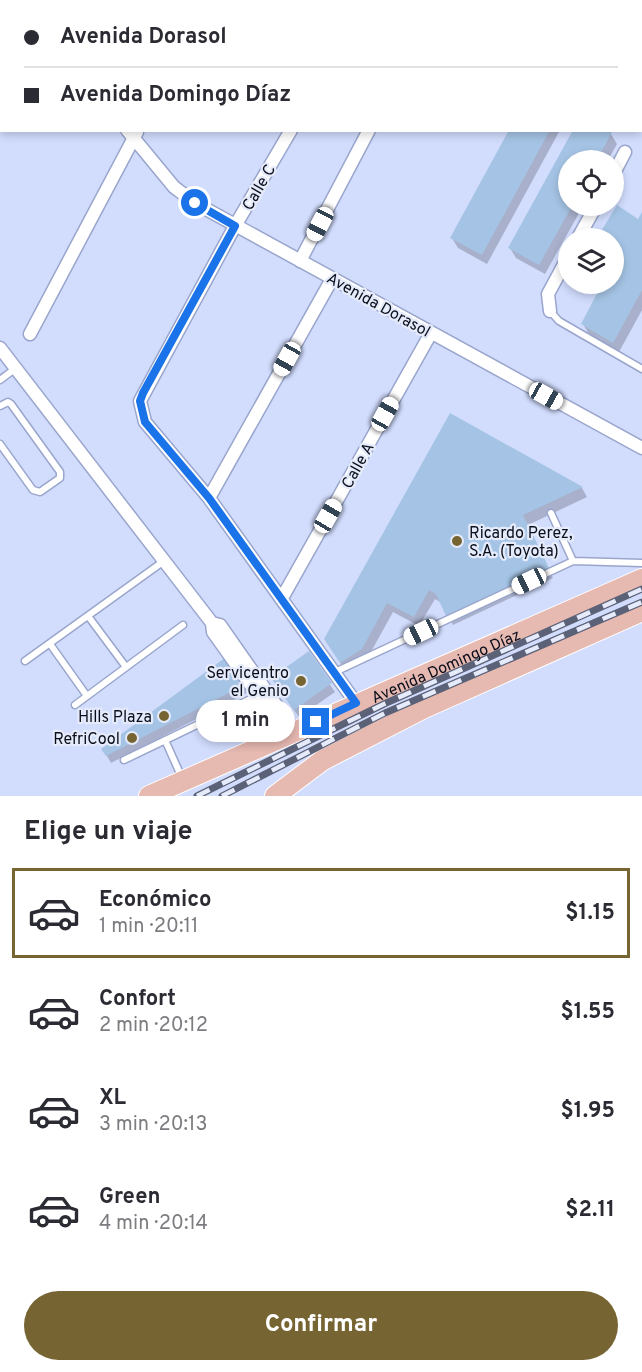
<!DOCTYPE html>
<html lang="es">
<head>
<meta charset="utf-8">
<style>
  body { margin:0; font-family:Overpass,sans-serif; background:#f7f7f7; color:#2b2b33; height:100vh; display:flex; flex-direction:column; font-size:22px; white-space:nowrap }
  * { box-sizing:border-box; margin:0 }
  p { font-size:20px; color:#7c7c81 }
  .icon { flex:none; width:33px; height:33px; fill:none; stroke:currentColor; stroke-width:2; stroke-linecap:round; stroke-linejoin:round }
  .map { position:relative; height:796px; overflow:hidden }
  .panel { display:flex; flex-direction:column; background:#fff; flex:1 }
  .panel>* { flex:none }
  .hud { position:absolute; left:0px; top:0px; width:642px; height:132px; box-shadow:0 3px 9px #0003; display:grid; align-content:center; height:132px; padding:0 24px; background:#fff }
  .tools { position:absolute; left:558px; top:150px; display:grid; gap:12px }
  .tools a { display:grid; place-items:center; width:66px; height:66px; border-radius:50%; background:#fff; box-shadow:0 3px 9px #0003; font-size:30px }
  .end { position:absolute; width:27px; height:27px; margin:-14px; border:8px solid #1a73e8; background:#fff; box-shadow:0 0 0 3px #fff }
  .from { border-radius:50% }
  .bubble { position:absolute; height:42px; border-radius:21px; background:#fff; box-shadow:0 3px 9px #0003; font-size:20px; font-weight:700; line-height:42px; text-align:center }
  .car { position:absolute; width:18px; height:36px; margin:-18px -9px; border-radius:8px; box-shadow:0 0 4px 2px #0007; background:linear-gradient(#fff 24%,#345 0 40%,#fff 0 76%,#345 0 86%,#fff 0) }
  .hud b { display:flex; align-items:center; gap:21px; height:57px; font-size:22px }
  .hud b+b { border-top:2px solid #e1e1e2 }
  .hud i { width:15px; height:15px; background:#2b2b33 }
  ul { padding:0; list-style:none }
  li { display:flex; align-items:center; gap:18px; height:90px; margin:0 12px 9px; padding:0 12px; border:3px solid transparent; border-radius:0px }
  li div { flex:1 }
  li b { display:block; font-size:22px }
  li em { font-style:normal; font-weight:700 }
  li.current { border-color:#766533 }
  li>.icon { width:54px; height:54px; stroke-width:1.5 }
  h2 { padding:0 24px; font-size:27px; line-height:72px }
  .action { display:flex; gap:12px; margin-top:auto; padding:12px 24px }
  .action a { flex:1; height:69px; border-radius:36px; background:#766533; color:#fff; font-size:24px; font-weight:700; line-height:69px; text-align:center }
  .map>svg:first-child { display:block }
</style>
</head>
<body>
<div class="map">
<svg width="642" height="796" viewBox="0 0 642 796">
  <rect width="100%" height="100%" fill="#d2ddfe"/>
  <path fill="#0003" d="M 511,130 L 560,130 L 487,264 L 458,248 L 452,238 Z
    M 575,130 L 606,130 L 611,134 L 617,144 L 608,160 L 568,160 L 568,206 L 583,206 L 545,274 L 516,258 L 510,248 Z
    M 618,207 L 639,221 L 642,215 L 642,310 L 619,352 L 589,334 L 583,324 L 603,284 L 614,284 L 616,258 L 614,256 L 614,238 L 599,238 Z
    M 451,415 L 582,488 L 587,497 L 528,525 L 553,578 L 453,625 L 442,603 L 435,599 L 419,626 L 393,612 L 367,659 L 346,672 L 332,650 Z
    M 308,653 L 335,692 L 299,717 L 277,686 Z
    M 226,659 L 249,692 L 111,763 L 103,749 Z"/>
  <path fill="#a5c4e5" d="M 509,130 L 550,130 L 482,255 L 450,238 Z
    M 573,130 L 612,132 L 597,160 L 568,160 L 568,206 L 572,206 L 539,265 L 508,248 Z
    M 617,205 L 638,219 L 642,212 L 642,290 L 613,343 L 581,324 L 602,284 L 614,284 L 614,260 L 616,254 L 614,252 L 614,238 L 597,238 Z
    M 450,413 L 583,487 L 523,515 L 549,568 L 446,616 L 436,594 L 429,590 L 414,617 L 387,603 L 362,649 L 340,663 L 324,639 Z
    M 309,651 L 332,683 L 294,710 L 271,678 Z
    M 226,657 L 246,684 L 106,756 L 101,749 Z"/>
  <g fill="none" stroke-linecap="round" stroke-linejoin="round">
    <g stroke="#99a5cc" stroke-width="9">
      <path id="lane" d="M 550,311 L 559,321 L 642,369
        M 0,380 L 16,368
        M 0,406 L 8,402 L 11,404 L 60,472 L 60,478 L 40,492 L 33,490 L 0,444
        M 551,513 L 573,561
        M 88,616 L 126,667
        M 50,644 L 87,696
        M 25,661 L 164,561
        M 335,672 L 573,561 L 642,563
        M 75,705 L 183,625
        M 165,740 L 182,778
        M 124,760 L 259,695"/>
    </g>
    <g stroke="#99a5cc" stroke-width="15">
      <path id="street" d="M 405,0 L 410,2
        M 207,2 L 207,0
        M 364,2 L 365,0
        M 517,2 L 518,0
        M 640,49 L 642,48
        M 0,53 L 2,53
        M 0,94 L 2,91
        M 640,103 L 642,104
        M 127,130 L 174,187 L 195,203 L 642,448
        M 291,130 L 235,226 L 140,401 L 145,422 L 209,498 L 356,703
        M 614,173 L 625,152
        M 578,238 L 596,206
        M 300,261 L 369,130
        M 550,311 L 548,294 L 568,257
        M 30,334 L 137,132
        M 0,348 L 212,623 L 213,632 L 287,736
        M 209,498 L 332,279
        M 282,598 L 431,333
        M 212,623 L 220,625 L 295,732"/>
    </g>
    <g stroke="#fff" stroke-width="22">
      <g id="primary">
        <path id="s1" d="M 149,796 L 642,579"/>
        <path d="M 275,796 L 323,760 L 424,708 L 642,611"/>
      </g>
    </g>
    <use href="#lane" stroke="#fff" stroke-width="6"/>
    <use href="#street" stroke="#fff" stroke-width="12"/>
    <use href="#primary" stroke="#e6b9b1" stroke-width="20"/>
    <g stroke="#5b6176" stroke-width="7">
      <path id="rail" d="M 197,796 L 384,704 L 642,589
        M 222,796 L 385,713 L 642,602"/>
    </g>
    <use href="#rail" stroke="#e5ebfb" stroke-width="4.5" stroke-dasharray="14" stroke-linecap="butt"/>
  </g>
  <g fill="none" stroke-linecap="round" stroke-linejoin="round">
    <path stroke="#1a73e8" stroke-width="8" d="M 195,203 L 235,226 L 143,393 L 140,401 L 145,422 L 209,498 L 356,703 L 316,722"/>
  </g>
  <g fill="#766533" stroke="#e5ebfb" stroke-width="2">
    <circle cx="457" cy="541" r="6"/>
    <circle cx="301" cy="681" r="6"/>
    <circle cx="164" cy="716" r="6"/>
    <circle cx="132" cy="738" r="6"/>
  </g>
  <g text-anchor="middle" stroke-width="4.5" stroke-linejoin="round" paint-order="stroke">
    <g font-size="16" fill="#0a0e1b" stroke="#e5ebfb">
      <text transform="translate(258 187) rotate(-60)" y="6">Calle C</text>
      <text transform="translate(379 304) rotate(29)" y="6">Avenida Dorasol</text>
      <text transform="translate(357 465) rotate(-61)" y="6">Calle A</text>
      <text dy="6" stroke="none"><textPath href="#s1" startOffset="324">Avenida Domingo Díaz</textPath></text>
    </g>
    <g font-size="16" fill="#0a0e1b" stroke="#e5ebfb" text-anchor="end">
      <text x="469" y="538" text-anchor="start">Ricardo Perez,<tspan x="469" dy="18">S.A. (Toyota)</tspan></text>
      <text x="289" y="678">Servicentro<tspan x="289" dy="18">el Genio</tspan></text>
      <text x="152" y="722">Hills Plaza</text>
      <text x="120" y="744">RefriCool</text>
    </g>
  </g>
</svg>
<div class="tools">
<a><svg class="icon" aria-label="locate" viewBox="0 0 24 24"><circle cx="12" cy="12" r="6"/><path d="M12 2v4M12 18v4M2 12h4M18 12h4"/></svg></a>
<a><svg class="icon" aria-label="layers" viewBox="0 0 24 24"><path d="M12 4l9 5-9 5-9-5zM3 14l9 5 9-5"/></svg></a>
</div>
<i class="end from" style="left:195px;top:203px"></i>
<i class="end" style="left:316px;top:722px"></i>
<div class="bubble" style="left:196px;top:700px;width:99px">1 min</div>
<i class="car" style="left:320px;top:224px;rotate:208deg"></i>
<i class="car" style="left:287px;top:359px;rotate:209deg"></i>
<i class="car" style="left:546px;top:396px;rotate:119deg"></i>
<i class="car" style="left:385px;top:414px;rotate:29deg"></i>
<i class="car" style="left:328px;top:516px;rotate:30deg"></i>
<i class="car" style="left:529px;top:581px;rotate:245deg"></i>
<i class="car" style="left:421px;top:632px;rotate:245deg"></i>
<div class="hud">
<b><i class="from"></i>Avenida Dorasol</b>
<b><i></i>Avenida Domingo Díaz</b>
</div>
</div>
<section class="panel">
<h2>Elige un viaje</h2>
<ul>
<li class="current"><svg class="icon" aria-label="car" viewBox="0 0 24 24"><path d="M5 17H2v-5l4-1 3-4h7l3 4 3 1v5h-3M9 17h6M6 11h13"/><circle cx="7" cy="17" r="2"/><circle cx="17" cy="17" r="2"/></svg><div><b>Económico</b><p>1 min · 20:11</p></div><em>$1.15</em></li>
<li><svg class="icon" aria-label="car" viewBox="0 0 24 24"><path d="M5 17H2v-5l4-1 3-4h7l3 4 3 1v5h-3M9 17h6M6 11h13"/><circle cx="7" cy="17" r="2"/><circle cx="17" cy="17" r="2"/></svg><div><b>Confort</b><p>2 min · 20:12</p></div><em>$1.55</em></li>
<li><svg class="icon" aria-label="car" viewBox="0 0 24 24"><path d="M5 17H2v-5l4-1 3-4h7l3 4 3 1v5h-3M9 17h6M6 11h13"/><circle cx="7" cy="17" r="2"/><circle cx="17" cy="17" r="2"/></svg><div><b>XL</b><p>3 min · 20:13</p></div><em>$1.95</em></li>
<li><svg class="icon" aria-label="car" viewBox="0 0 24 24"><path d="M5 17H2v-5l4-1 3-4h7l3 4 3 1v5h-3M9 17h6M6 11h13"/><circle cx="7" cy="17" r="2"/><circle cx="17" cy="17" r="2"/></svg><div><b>Green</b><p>4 min · 20:14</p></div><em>$2.11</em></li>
</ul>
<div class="action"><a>Confirmar</a></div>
</section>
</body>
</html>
